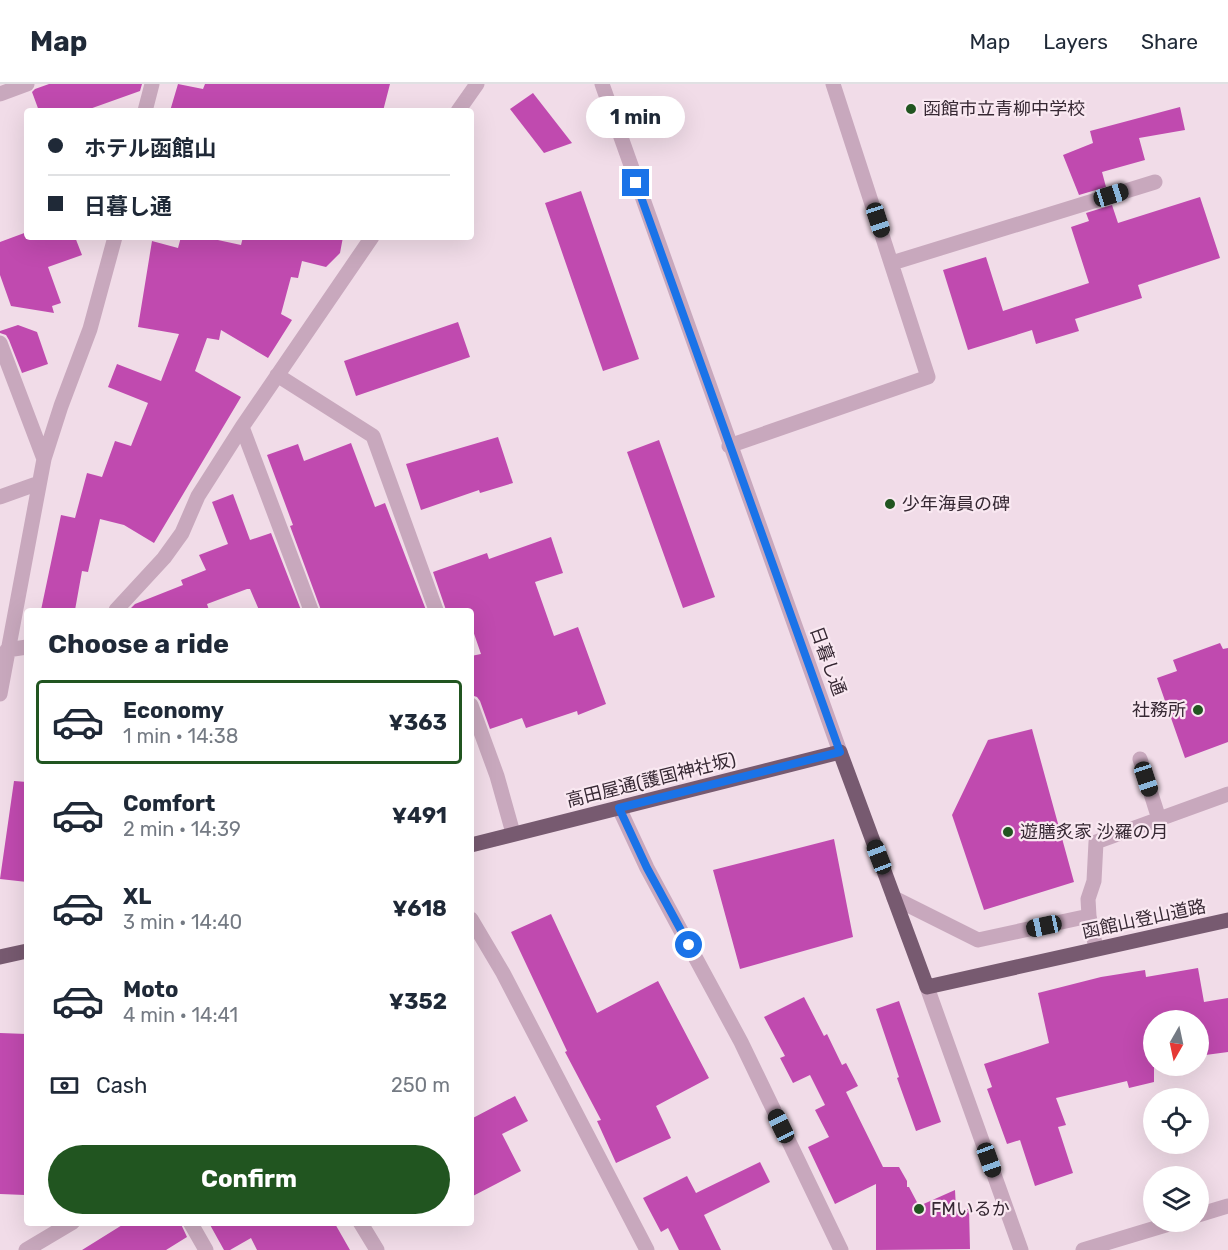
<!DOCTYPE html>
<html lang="en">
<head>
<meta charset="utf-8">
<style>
  body { margin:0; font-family:Rubik,"Noto Sans JP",sans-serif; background:#f2f2f3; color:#1f2937; height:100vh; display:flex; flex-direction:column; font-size:22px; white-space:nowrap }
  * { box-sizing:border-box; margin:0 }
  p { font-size:20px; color:#747a83 }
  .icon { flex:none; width:33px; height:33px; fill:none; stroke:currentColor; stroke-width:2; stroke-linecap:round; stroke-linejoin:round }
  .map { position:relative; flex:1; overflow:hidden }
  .panel { position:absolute; left:24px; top:524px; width:450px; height:618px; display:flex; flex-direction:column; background:#fff; border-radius:6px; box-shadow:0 6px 24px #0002 }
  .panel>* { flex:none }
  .hud { position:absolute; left:24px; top:24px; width:450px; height:132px; border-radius:6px; box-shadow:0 6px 24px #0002; display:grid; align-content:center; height:132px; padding:0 24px; background:#fff }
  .needle { width:39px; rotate:189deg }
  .tools { position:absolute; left:1143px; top:926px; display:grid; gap:12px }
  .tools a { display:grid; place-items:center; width:66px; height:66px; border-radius:50%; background:#fff; box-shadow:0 6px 24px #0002; font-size:30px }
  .end { position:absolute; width:27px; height:27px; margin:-14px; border:8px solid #1a73e8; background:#fff; box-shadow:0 0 0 3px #fff }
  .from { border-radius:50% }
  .bubble { position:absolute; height:42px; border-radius:21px; background:#fff; box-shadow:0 6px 24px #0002; font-size:20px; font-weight:700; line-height:42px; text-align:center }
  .car { position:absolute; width:18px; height:36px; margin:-18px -9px; border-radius:8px; box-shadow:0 0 4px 2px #0007; background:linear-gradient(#222 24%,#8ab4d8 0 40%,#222 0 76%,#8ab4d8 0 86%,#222 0) }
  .hud b { display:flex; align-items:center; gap:21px; height:57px; font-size:22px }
  .hud b+b { border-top:2px solid #e0e1e3 }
  .hud i { width:15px; height:15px; background:#1f2937 }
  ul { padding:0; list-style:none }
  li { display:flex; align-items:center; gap:18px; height:84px; margin:0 12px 9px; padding:0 12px; border:3px solid transparent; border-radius:6px }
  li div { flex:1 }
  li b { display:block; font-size:22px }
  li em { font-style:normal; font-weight:700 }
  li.current { border-color:#215520 }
  li>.icon { width:54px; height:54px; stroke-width:1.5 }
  h2 { padding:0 24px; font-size:27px; line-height:72px }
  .pay { display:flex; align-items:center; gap:15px; height:66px; padding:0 24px; font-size:22px }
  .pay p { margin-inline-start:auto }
  .button { display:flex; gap:12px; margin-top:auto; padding:12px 24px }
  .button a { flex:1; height:69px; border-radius:36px; background:#215520; color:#fff; font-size:24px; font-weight:700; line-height:69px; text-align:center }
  header { display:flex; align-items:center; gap:36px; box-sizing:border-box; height:84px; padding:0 30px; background:#fff; border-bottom:2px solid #e0e1e3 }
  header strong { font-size:28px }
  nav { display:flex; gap:33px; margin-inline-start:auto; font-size:21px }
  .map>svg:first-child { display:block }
</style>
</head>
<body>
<header>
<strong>Map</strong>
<nav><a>Map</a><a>Layers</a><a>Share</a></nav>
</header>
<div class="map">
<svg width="1228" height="1166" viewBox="0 0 1228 1166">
  <rect width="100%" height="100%" fill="#f1dce8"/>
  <path fill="#c04aaf" d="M 49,0 L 142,0 L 140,7 L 84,27 L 39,27 L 32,8 L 35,5 Z
    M 178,0 L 203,5 L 205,0 L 390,0 L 383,27 L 170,27 Z
    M 533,9 L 572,59 L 544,69 L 510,25 Z
    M 1180,23 L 1185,46 L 1139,54 L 1145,76 L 1102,88 L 1106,103 L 1079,111 L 1063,71 L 1093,59 L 1090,47 Z
    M 581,107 L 639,275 L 603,287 L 545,119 Z
    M 1200,113 L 1220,174 L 1138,201 L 1142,214 L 1075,235 L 1079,247 L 1036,260 L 1032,246 L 968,266 L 943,186 L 986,173 L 1003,227 L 1089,199 L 1071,143 L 1089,137 L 1086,129 L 1112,121 L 1118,139 Z
    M 27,148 L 27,153 L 75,153 L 82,171 L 48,183 L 61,219 L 52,222 L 54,229 L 11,222 L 0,191 L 0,158 Z
    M 181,153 L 204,153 L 241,161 L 243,153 L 343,153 L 340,169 L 326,183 L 302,177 L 298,194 L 291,193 L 281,230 L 292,236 L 268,274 L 221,246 L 219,256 L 207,254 L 195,287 L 241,313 L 154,459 L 124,441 L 100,435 L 88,488 L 82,487 L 75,526 L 41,526 L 61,431 L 75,434 L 87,389 L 102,393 L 115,357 L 131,362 L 148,319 L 108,303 L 117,280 L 161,297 L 179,250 L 138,243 L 152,157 L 178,164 Z
    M 458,238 L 470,273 L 356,312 L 344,277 Z
    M 18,241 L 37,248 L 48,280 L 22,289 L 9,256 L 6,251 L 0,249 L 0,247 Z
    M 498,353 L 513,399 L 480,409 L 479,406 L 421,426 L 406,380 Z
    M 659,356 L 715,513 L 683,524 L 627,368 Z
    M 351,359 L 375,423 L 385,419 L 426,526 L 321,526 L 290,442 L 293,441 L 267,371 L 298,360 L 304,377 Z
    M 233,410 L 250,456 L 271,449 L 301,526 L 259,526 L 250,505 L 247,505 L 207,520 L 209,526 L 129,526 L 135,520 L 183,501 L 181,496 L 206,486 L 199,471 L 228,460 L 212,418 Z
    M 551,453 L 563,489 L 535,498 L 554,552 L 578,543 L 606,620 L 578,631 L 577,627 L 526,644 L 522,634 L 490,645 L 480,617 L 477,613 L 471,611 L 471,572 L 481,570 L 471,541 L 471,526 L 446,526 L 433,488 L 487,469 L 489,475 Z
    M 1220,559 L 1223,565 L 1228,564 L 1228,658 L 1185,674 L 1157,594 L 1177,587 L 1173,576 Z
    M 1032,645 L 1074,798 L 984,826 L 952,731 L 988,656 Z
    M 14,697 L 27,698 L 27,798 L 0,795 Z
    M 834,755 L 853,853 L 740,885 L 713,786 Z
    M 551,830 L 597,929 L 658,897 L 709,994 L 656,1022 L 671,1054 L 616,1079 L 597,1037 L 601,1036 L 565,968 L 567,967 L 511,848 Z
    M 1198,884 L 1204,918 L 1228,914 L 1228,968 L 1198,972 L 1198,936 L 1154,936 L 1154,998 L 1129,1004 L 1127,997 L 1056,1014 L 1066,1041 L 1058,1043 L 1073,1089 L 1035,1102 L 1020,1056 L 1007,1060 L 987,1005 L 992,1003 L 984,980 L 1049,959 L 1038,909 L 1101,893 L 1145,886 L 1146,893 Z
    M 804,913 L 824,952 L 827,950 L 842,981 L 846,979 L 858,1002 L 846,1008 L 883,1083 L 899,1083 L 907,1097 L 907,1103 L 909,1103 L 919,1122 L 955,1106 L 956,1125 L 969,1125 L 970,1165 L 876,1166 L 876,1100 L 835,1120 L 808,1063 L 829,1053 L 815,1026 L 825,1021 L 810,991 L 793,999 L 780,974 L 785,972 L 764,933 Z
    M 899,917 L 941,1038 L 916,1047 L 897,994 L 899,993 L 876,925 Z
    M 0,949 L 27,950 L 25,1111 L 0,1110 Z
    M 515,1012 L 528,1037 L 502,1050 L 521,1087 L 471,1113 L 471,1035 Z
    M 760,1078 L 770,1098 L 704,1131 L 721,1166 L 679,1166 L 668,1144 L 661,1148 L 643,1114 L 687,1092 L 696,1109 Z
    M 127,1138 L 180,1138 L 187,1153 L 166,1166 L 82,1166 Z
    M 202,1138 L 334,1138 L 350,1166 L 257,1166 L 251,1154 L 230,1166 L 224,1166 L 209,1139 L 204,1142 Z"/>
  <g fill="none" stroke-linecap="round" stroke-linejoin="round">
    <path stroke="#c8a8bd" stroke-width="15" d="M 602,0 L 840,668
      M 0,10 L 27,0
      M 145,27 L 152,0
      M 458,27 L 477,0
      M 892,179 L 1155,98
      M 0,259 L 44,375
      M 277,291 L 373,352 L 436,526
      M 242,343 L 311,526
      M 729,362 L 928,293 L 833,0
      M 0,413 L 39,399
      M 116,526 L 164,474 L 182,449 L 198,412 L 242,343 L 372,153
      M 7,566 L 27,563
      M 0,610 L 44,375 L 61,322 L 90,245 L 115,153
      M 471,621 L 497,692 L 513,749
      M 1140,675 L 1159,735
      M 619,724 L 647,784 L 741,958 L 841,1166
      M 894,814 L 978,856 L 1089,832
      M 471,835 L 503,889 L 647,1166
      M 1096,864 L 1089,832 L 1088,815 L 1094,797 L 1096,758 L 1228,710
      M 927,903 L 1021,1166
      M 1198,1131 L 1228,1122
      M 190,1138 L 206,1166
      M 360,1138 L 377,1166
      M 26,1166 L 73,1138
      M 1083,1166 L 1179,1137"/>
    <path stroke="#775a70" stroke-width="15" d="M 471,761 L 840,668 L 927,903 L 1228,836
      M 0,873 L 27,867"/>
  </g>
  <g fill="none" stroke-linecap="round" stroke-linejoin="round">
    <path stroke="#1a73e8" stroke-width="8" d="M 636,99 L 840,668 L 619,724 L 647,784 L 689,861"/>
  </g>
  <g fill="#215520" stroke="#f9e8f1" stroke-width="2">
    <circle cx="911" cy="25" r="6"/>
    <circle cx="890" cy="420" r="6"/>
    <circle cx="1198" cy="626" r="6"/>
    <circle cx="1008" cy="748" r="6"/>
    <circle cx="919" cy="1125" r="6"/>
  </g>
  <g text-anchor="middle" stroke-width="4.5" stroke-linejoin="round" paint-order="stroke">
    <g font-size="18" fill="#362833" stroke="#f9e8f1" text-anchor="start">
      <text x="923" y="31">函館市立青柳中学校</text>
      <text x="902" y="426">少年海員の碑</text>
      <text x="1186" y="632" text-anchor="end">社務所</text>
      <text x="1020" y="754">遊膳炙家 沙羅の月</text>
      <text x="931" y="1131">FMいるか</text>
    </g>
    <g font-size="18" fill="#362833" stroke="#f9e8f1">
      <text transform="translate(828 577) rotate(70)" y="6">日暮し通</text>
      <text transform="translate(651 696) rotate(-14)" y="6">高田屋通(護国神社坂)</text>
      <text transform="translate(1144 835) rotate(-12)" y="6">函館山登山道路</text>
    </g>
  </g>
</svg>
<div class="tools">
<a><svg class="needle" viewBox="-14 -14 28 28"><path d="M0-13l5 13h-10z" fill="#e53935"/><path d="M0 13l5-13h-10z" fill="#747a83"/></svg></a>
<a><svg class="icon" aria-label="locate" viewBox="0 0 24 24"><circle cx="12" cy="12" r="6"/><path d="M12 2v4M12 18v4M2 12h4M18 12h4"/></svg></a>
<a><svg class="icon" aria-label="layers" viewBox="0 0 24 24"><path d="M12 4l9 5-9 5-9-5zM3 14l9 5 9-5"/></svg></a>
</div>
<i class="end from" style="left:689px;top:861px"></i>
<i class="end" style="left:636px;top:99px"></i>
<div class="bubble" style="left:586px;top:12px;width:99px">1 min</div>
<i class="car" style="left:1111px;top:111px;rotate:73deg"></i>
<i class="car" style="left:878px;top:136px;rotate:162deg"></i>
<i class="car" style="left:1146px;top:695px;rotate:162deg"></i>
<i class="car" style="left:879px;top:773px;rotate:339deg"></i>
<i class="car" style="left:1044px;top:842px;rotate:258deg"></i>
<i class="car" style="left:781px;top:1042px;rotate:334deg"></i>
<i class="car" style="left:989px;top:1076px;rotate:160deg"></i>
<div class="hud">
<b><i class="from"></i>ホテル函館山</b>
<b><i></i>日暮し通</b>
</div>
<section class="panel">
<h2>Choose a ride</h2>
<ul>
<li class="current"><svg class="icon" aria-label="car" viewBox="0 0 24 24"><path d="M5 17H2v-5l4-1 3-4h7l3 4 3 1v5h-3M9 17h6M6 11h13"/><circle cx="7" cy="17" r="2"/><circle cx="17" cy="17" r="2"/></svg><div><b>Economy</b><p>1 min · 14:38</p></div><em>¥363</em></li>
<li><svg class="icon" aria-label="car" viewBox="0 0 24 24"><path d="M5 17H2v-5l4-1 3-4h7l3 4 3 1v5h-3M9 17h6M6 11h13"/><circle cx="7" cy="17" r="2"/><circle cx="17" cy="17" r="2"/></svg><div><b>Comfort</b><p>2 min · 14:39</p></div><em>¥491</em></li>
<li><svg class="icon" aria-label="car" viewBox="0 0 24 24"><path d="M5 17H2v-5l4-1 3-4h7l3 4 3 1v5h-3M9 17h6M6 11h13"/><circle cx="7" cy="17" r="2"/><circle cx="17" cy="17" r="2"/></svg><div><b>XL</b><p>3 min · 14:40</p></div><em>¥618</em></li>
<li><svg class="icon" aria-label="car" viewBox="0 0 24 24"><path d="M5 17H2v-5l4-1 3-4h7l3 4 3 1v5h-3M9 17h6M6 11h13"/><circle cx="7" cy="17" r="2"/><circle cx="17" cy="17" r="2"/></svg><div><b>Moto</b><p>4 min · 14:41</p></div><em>¥352</em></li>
</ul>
<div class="pay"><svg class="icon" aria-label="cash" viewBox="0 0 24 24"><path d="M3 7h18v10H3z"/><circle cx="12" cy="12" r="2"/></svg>Cash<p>250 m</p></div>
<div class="button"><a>Confirm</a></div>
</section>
</div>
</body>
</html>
